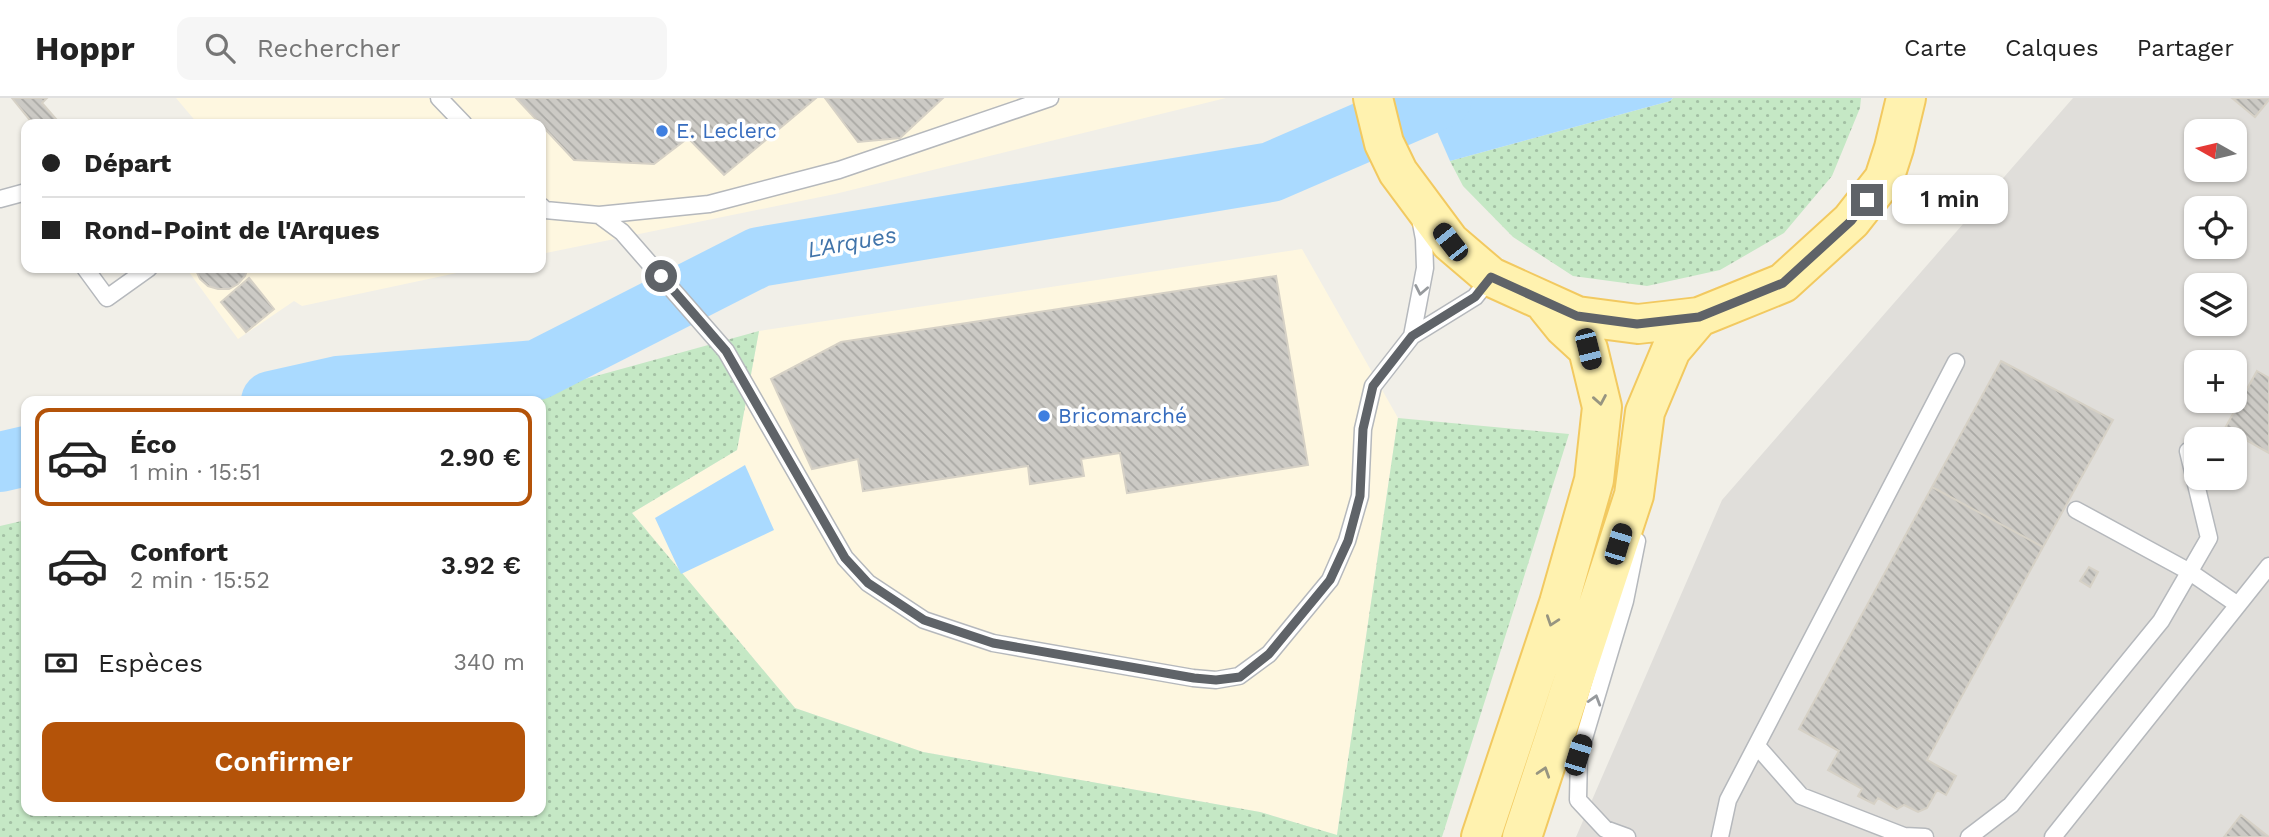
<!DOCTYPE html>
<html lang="fr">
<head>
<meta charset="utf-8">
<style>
  body { margin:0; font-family:"Work Sans",sans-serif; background:#f6f6f6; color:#222; height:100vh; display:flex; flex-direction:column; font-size:26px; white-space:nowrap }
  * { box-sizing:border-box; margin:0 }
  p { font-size:23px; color:#767676 }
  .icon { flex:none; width:38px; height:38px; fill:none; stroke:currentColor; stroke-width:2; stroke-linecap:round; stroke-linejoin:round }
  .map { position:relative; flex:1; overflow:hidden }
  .sheet { position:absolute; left:21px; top:298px; width:525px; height:420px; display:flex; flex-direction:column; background:#fff; border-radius:14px; box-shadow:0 2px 5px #0004 }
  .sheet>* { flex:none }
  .hud { position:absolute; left:21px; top:21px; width:525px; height:154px; border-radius:14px; box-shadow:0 2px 5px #0004; display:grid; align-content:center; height:154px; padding:0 21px; background:#fff }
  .needle { width:46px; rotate:278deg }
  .tools { position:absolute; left:2184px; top:21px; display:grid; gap:14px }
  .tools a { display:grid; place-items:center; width:63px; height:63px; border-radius:14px; background:#fff; box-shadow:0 2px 5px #0004; font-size:35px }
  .end { position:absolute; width:32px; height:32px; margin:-16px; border:9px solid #5f6368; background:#fff; box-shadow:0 0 0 4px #fff }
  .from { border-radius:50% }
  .bubble { position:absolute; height:49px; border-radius:14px; background:#fff; box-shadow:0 2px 5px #0004; font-size:23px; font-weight:600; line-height:49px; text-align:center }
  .car { position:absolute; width:21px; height:42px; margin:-21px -10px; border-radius:9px; box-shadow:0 0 5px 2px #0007; background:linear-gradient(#222 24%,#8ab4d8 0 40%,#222 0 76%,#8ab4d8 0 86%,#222 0) }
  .hud b { display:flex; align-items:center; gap:24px; height:66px; font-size:26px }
  .hud b+b { border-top:2px solid #e0e0e0 }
  .hud i { width:18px; height:18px; background:#222 }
  ul { padding:12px 0 0; list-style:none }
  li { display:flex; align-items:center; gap:21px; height:98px; margin:0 14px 10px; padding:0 7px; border:4px solid transparent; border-radius:14px }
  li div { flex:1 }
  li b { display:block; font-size:26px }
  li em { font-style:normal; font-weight:600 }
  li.on { border-color:#b45309 }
  li>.icon { width:63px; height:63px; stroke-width:1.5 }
  .pay { display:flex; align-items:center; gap:18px; height:77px; padding:0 21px; font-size:26px }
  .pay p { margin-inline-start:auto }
  .button { display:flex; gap:14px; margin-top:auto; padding:14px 21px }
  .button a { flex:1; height:80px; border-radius:14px; background:#b45309; color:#fff; font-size:28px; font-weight:600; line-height:80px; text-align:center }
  header { display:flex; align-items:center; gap:42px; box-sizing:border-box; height:98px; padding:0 35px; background:#fff; border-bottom:2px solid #e0e0e0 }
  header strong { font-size:33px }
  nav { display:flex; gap:38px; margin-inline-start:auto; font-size:24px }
  .search { width:490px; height:63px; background:#f6f6f6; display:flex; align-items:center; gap:18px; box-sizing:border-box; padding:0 24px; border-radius:14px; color:#767676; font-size:26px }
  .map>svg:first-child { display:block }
</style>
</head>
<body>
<header>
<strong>Hoppr</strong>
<div class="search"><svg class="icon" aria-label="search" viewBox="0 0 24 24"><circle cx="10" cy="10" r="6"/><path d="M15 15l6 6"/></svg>Rechercher</div>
<nav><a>Carte</a><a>Calques</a><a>Partager</a></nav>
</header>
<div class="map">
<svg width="2269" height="739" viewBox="0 0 2269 739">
  <defs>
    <pattern id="grass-dots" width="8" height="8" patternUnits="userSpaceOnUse" patternTransform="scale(1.75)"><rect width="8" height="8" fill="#c5e8c5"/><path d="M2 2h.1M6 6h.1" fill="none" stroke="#a3c0a4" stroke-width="1.8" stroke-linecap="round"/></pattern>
    <pattern id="building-back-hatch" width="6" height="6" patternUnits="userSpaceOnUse" patternTransform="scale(1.75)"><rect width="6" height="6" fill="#cccac5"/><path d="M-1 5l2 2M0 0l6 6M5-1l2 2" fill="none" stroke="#a9a8a4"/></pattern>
  </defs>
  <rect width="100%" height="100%" fill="#f1efe8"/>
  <path fill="#fef7e0" d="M 176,0 L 1226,0 L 835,96 L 541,156 L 541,26 L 198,26 Z
    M 1302,151 L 1398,320 L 1337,737 L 1260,714 L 923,654 L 795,610 L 632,415 L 737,352 L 759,233 Z
    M 186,170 L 480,170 L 302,208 L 294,203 L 238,241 Z"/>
  <path fill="#e0deda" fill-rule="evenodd" d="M 2073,0 L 2269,0 L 2269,739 L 1576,739 L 1722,402 ZM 2196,33 L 2235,33 L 2235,72 L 2196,72 ZM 2196,110 L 2235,110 L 2235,149 L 2196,149 ZM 2196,187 L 2235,187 L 2235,226 L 2196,226 ZM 2196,264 L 2235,264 L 2235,303 L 2196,303 ZM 2196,341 L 2235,341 L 2235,380 L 2196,380 Z"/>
  <path fill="url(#grass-dots)" d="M 1673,0 L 1861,0 L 1860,10 L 1832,78 L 1784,135 L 1720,172 L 1647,188 L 1573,178 L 1513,139 L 1463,88 L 1450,63 L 1670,3 Z
    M 759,233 L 737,352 L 632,415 L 795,610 L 923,654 L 1260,714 L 1337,737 L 1398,320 L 1569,336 L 1442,739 L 0,739 L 0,428 L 26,422 L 26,712 L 541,712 L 541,303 L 505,303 Z"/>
  <path fill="#aadaff" d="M 1428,0 L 1673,0 L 1670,3 L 1450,63 L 1429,15 Z
    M 745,367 L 774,432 L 681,476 L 655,420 Z"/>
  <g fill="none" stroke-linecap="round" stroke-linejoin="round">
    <path stroke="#aadaff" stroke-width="60" d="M 271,303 L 338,288 L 537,272 L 759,159 L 1271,74 L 1442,0
      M 0,364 L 26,358"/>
  </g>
  <path fill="url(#building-back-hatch)" stroke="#d6d1c6" stroke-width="2" d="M 12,0 L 47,0 L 42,5 L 57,22 L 52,26 L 33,26 Z
    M 516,0 L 816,0 L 724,77 L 688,40 L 654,66 L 574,62 Z
    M 825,0 L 943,0 L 900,40 L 858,44 Z
    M 2232,0 L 2269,0 L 2269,2 L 2255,19 Z
    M 195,170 L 248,170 L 245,178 L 238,186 L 229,191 L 218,191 L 208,188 L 200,181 Z
    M 1276,178 L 1308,367 L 1127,395 L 1120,355 L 1081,361 L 1084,378 L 1030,386 L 1028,368 L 863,393 L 858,361 L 812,371 L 771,281 L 841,244 Z
    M 249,180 L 274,211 L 246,234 L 221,204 Z
    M 2001,263 L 2113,322 L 2043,449 L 1932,389 Z
    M 2257,273 L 2269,280 L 2269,355 L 2225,330 Z
    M 1932,389 L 2043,449 L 1927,662 L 1956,678 L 1946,697 L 1937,692 L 1927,710 L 1918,714 L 1904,707 L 1897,711 L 1878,700 L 1874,706 L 1858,698 L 1862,691 L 1828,672 L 1839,653 L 1799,631 Z
    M 2089,469 L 2098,474 L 2090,489 L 2080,483 Z
    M 2241,717 L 2269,739 L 2224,739 Z"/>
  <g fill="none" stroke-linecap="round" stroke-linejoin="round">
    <g stroke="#b5b8bc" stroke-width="19">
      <path id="service" d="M 439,0 L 464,26
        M 0,101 L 26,94
        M 541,108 L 545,112 L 599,117 L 622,134 L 726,253 L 845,460 L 868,485 L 924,522 L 993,545 L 1193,580 L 1216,582 L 1239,578 L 1269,556 L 1330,482 L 1347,443 L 1360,398 L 1363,331 L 1373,288 L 1412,238 L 1475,199 L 1491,179
        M 599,117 L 709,106 L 839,72 L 1050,0
        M 85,170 L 107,200 L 149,170
        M 1412,238 L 1425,170 L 1424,141 L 1420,120
        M 2076,412 L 2190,474 L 2238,507
        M 1757,648 L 1801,698 L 1904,738 L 1925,739
        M 1627,739 L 1605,731 L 1578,702 L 1579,657 L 1625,503 L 1637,443
        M 1720,739 L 1728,702 L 1956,264
        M 1969,739 L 2011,707 L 2161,523 L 2209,440 L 2188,353
        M 2053,739 L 2269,468"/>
    </g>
    <g stroke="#f2c960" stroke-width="42">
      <path id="primary" d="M 1373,0 L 1384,45 L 1398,74 L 1450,144 L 1491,179 L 1577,218 L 1638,226 L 1699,219 L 1783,185 L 1851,123 L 1884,81 L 1894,50 L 1906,0
        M 1481,739 L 1559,505 L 1594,382 L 1602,309 L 1588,251 L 1564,229 L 1547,208
        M 1522,739 L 1634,397 L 1645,314 L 1671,252 L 1699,219"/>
    </g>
    <use href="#service" stroke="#fff" stroke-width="16"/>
    <use href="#primary" stroke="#fff2af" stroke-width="38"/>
  </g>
  <defs><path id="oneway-chevron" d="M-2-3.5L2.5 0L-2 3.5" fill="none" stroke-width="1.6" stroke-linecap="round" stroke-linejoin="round" transform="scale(1.75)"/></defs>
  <g stroke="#979a9d">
    <use href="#oneway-chevron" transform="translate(1421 192) rotate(101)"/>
    <use href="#oneway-chevron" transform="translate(1595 602) rotate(-73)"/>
  </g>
  <g stroke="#979581">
    <use href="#oneway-chevron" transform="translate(1600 302) rotate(80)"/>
    <use href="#oneway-chevron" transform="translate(1552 523) rotate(109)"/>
    <use href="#oneway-chevron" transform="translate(1544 674) rotate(-72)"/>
  </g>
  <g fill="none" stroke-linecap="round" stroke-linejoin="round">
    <path stroke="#5f6368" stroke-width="9" d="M 661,178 L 726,253 L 845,460 L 868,485 L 924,522 L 993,545 L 1194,580 L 1216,582 L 1240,579 L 1269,556 L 1330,482 L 1348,443 L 1360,398 L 1363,331 L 1373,288 L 1412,238 L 1475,199 L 1491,179 L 1577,218 L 1637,226 L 1699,219 L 1783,185 L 1851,123 L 1867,102"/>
  </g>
  <g fill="#3f7fe0" stroke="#fff" stroke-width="2.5">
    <circle cx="662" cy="33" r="7"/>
    <circle cx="1044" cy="318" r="7"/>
  </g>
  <g text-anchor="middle" stroke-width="7" stroke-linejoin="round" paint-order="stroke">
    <g font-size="21" fill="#366cbe" stroke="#fff" text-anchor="start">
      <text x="676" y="40">E. Leclerc</text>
      <text x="1058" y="325">Bricomarché</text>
    </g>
    <g font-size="23" font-style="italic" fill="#4174aa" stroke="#fff">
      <text transform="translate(852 144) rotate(-10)" y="8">L'Arques</text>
    </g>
  </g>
</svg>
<div class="tools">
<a><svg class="needle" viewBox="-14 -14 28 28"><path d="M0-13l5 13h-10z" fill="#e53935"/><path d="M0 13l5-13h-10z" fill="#767676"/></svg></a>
<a><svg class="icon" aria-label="locate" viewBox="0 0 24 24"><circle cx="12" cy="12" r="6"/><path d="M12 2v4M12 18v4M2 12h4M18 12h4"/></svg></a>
<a><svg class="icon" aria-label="layers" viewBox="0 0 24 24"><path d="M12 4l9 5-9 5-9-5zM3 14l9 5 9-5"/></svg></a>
<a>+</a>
<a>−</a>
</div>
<i class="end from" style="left:661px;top:178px"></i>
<i class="end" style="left:1867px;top:102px"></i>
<div class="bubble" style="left:1892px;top:77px;width:116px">1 min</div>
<i class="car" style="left:1450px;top:144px;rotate:322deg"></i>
<i class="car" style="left:1588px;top:251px;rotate:166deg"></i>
<i class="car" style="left:1618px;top:446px;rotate:17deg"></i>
<i class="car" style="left:1578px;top:657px;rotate:17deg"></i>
<div class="hud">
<b><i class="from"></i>Départ</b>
<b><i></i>Rond-Point de l'Arques</b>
</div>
<section class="sheet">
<ul>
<li class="on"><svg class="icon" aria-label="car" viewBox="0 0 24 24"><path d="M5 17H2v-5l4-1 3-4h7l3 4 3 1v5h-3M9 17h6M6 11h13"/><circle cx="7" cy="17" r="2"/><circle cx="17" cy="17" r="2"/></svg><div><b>Éco</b><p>1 min · 15:51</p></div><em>2.90 €</em></li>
<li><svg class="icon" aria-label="car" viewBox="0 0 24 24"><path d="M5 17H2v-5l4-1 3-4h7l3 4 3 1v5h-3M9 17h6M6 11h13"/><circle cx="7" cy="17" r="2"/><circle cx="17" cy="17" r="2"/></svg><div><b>Confort</b><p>2 min · 15:52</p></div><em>3.92 €</em></li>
</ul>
<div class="pay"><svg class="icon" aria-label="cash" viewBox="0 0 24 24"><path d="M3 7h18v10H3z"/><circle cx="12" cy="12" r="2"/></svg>Espèces<p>340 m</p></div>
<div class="button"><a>Confirmer</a></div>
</section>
</div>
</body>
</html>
